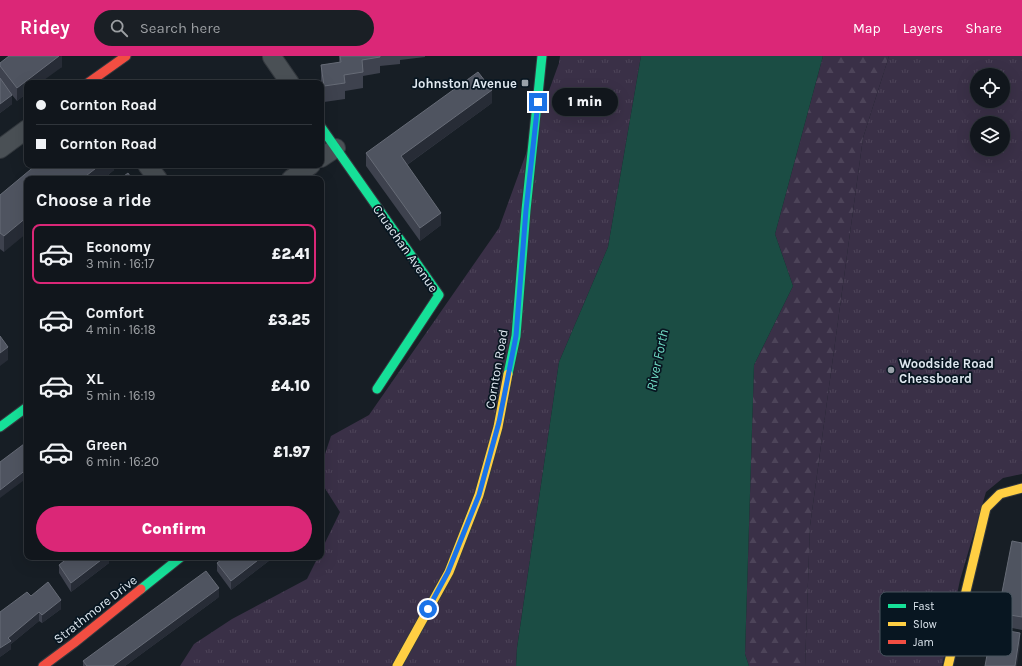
<!DOCTYPE html>
<html lang="en">
<head>
<meta charset="utf-8">
<style>
  body { margin:0; font-family:Karla,sans-serif; background:#1a1f25; color:#f1f3f6; height:100vh; display:flex; flex-direction:column; font-size:15px; white-space:nowrap }
  * { box-sizing:border-box; margin:0 }
  p { font-size:13px; color:#9c9fa3 }
  .icon { flex:none; width:22px; height:22px; fill:none; stroke:currentColor; stroke-width:2; stroke-linecap:round; stroke-linejoin:round }
  .map { position:relative; flex:1; overflow:hidden }
  .details { position:absolute; left:24px; top:120px; width:300px; height:384px; display:flex; flex-direction:column; background:#11161c; border-radius:8px; box-shadow:0 4px 16px #0002,0 0 0 1px #30353b }
  .details>* { flex:none }
  .hud { position:absolute; left:24px; top:24px; width:300px; height:88px; border-radius:8px; box-shadow:0 4px 16px #0002,0 0 0 1px #30353b; display:grid; align-content:center; height:88px; padding:0 12px; background:#11161c }
  .buttons { position:absolute; left:970px; top:12px; display:grid; gap:8px }
  .buttons a { display:grid; place-items:center; width:40px; height:40px; border-radius:50%; background:#11161c; box-shadow:0 4px 16px #0002,0 0 0 1px #30353b; font-size:20px }
  .end { position:absolute; width:18px; height:18px; margin:-9px; border:5px solid #1a73e8; background:#fff; box-shadow:0 0 0 2px #fff }
  .from { border-radius:50% }
  .bubble { position:absolute; height:28px; border-radius:14px; background:#11161c; box-shadow:0 4px 16px #0002,0 0 0 1px #30353b; font-size:13px; font-weight:800; line-height:28px; text-align:center }
  .hud b { display:flex; align-items:center; gap:14px; height:38px; font-size:15px }
  .hud b+b { border-top:1px solid #30353b }
  .hud i { width:10px; height:10px; background:#f1f3f6 }
  ul { padding:0; list-style:none }
  li { display:flex; align-items:center; gap:12px; height:60px; margin:0 8px 6px; padding:0 4px; border:2px solid transparent; border-radius:8px }
  li div { flex:1 }
  li b { display:block; font-size:15px }
  li em { font-style:normal; font-weight:800 }
  li.active { border-color:#db2777 }
  li>.icon { width:36px; height:36px; stroke-width:1.5 }
  h2 { padding:0 12px; font-size:18px; line-height:48px }
  .action { display:flex; gap:8px; margin-top:auto; padding:8px 12px }
  .action a { flex:1; height:46px; border-radius:24px; background:#db2777; color:#fff; font-size:16px; font-weight:800; line-height:46px; text-align:center }
  header { display:flex; align-items:center; gap:24px; box-sizing:border-box; height:56px; padding:0 20px; background:#db2777; color:#fff }
  header strong { font-size:19px }
  nav { display:flex; gap:22px; margin-inline-start:auto; font-size:14px }
  .search { width:280px; height:36px; background:#1a1f25; display:flex; align-items:center; gap:10px; box-sizing:border-box; padding:0 14px; border-radius:22px; color:#9c9fa3; font-size:15px }
  .map>svg:first-child { display:block }
</style>
</head>
<body>
<header>
<strong>Ridey</strong>
<div class="search"><svg class="icon" aria-label="search" viewBox="0 0 24 24"><circle cx="10" cy="10" r="6"/><path d="M15 15l6 6"/></svg>Search here</div>
<nav><a>Map</a><a>Layers</a><a>Share</a></nav>
</header>
<div class="map">
<svg width="1022" height="610" viewBox="0 0 1022 610">
  <defs>
    <pattern id="forest-firs" width="22" height="20" patternUnits="userSpaceOnUse"><rect width="22" height="20" fill="#3a3047"/><path d="M5 1l3.5 6h-7zM16 11l3.5 6h-7z" fill="#4d4459"/></pattern>
    <pattern id="park-tufts" width="24" height="20" patternUnits="userSpaceOnUse"><rect width="24" height="20" fill="#3a3047"/><path d="M3 7l-1-3M5 7V3M7 7l1-3M15 17l-1-3M17 17v-4M19 17l1-3" fill="none" stroke="#4d4459"/></pattern>
  </defs>
  <rect width="100%" height="100%" fill="#171e25"/>
  <path fill="url(#forest-firs)" d="M 823,0 L 889,0 L 863,82 L 810,470 L 805,610 L 749,610 L 745,598 L 754,309 L 793,230 L 775,178 Z"/>
  <path fill="url(#park-tufts)" fill-rule="evenodd" d="M 560,0 L 641,0 L 608,191 L 559,306 L 517,592 L 516,610 L 180,610 L 194,588 L 232,563 L 307,523 L 318,501 L 321,501 L 321,495 L 340,456 L 321,426 L 321,410 L 331,380 L 369,359 L 499,172 L 559,7 Z
    M 889,0 L 1022,0 L 1022,418 L 1003,422 L 986,436 L 960,524 L 942,610 L 805,610 L 810,470 L 863,82 ZM 977,19 L 1003,19 L 1003,45 L 977,45 ZM 977,67 L 1003,67 L 1003,93 L 977,93 Z"/>
  <path fill="#1b4d44" d="M 641,0 L 823,0 L 775,178 L 793,230 L 754,309 L 745,598 L 749,610 L 516,610 L 517,592 L 559,306 L 608,191 Z"/>
  <g fill="none" stroke-linecap="round" stroke-linejoin="round">
    <g stroke="#34393f" stroke-width="20">
      <path id="street" d="M 272,1 L 290,27
        M 0,93 L 27,73
        M 321,102 L 336,92
        M 147,109 L 158,123
        M 291,123 L 311,109"/>
    </g>
    <g stroke="#34393f" stroke-width="11">
      <path id="fast" d="M 321,71 L 439,239 L 377,333
        M 508,318 L 516,280 L 526,154 L 542,0
        M 0,371 L 27,351
        M 141,533 L 181,501"/>
    </g>
    <g stroke="#34393f" stroke-width="11">
      <path id="slow" d="M 397,610 L 449,516 L 479,439 L 498,371 L 508,318
        M 948,610 L 986,452 L 1000,438 L 1022,432"/>
    </g>
    <g stroke="#34393f" stroke-width="11">
      <path id="jam" d="M 88,27 L 126,0
        M 43,610 L 74,587 L 141,533"/>
    </g>
    <use href="#street" stroke="#4a5055" stroke-width="18"/>
    <use href="#fast" stroke="#16e098" stroke-width="9"/>
    <use href="#slow" stroke="#ffcf43" stroke-width="9"/>
    <use href="#jam" stroke="#f24e42" stroke-width="9"/>
  </g>
  <path fill="#3e424e" d="M 62,0 L 62,11 L 27,27 L 27,37 L 17,45 L 12,39 L 12,48 L 0,57 L 0,7 Z
    M 339,0 L 425,0 L 425,1 L 400,4 L 400,8 L 380,10 L 380,17 L 363,20 L 363,32 L 345,35 L 345,43 L 324,46 L 321,25 L 321,9 L 339,7 Z
    M 492,47 L 407,109 L 441,169 L 420,185 L 366,110 L 366,97 Z
    M 114,109 L 114,114 L 103,123 L 27,123 L 4,196 L 0,193 L 0,139 L 41,111 Z
    M 1022,487 L 1022,574 L 998,569 L 998,557 Z
    M 109,501 L 109,507 L 71,536 L 59,517 L 59,509 Z
    M 225,501 L 274,501 L 231,534 L 217,515 L 217,507 Z
    M 31,540 L 61,553 L 42,567 L 39,565 L 11,588 L 11,593 L 0,601 Z
    M 219,541 L 125,610 L 83,610 L 83,605 Z"/>
  <path fill="#272c36" d="M 59,0 L 62,0 L 62,11 L 40,27 L 27,27 L 27,37 L 17,45 L 17,32 Z
    M 492,34 L 492,47 L 401,113 L 401,100 Z
    M 12,39 L 12,48 L 0,57 L 0,48 Z
    M 100,109 L 114,109 L 114,114 L 103,123 L 82,123 Z
    M 441,157 L 441,169 L 420,185 L 420,172 Z
    M 27,161 L 27,177 L 4,196 L 4,180 Z
    M 8,291 L 8,304 L 0,310 L 0,297 Z
    M 27,413 L 27,422 L 0,442 L 0,434 Z
    M 105,501 L 109,501 L 109,507 L 71,536 L 71,527 Z
    M 262,501 L 274,501 L 231,534 L 231,525 Z
    M 219,532 L 219,541 L 125,610 L 113,610 Z
    M 61,544 L 61,553 L 42,567 L 42,559 Z
    M 39,556 L 39,565 L 11,588 L 11,593 L 0,601 L 0,592 L 8,582 Z
    M 1020,577 L 1020,590 L 1017,610 L 1015,610 Z"/>
  <path fill="#4f5460" stroke="#666b76" d="M 9,0 L 59,0 L 17,32 L 0,10 L 0,7 Z
    M 340,0 L 380,0 L 380,1 L 362,4 L 363,16 L 344,19 L 345,27 L 324,30 L 321,9 L 341,6 Z
    M 478,16 L 492,34 L 401,100 L 441,157 L 420,172 L 366,97 Z
    M 0,22 L 12,39 L 0,48 Z
    M 36,109 L 38,109 L 41,111 L 43,109 L 100,109 L 82,123 L 27,123 L 27,161 L 4,180 L 0,177 L 0,139 Z
    M 128,117 L 132,123 L 120,123 Z
    M 0,280 L 8,291 L 0,297 Z
    M 24,388 L 27,393 L 27,413 L 0,434 L 0,406 Z
    M 1012,485 L 1022,487 L 1022,561 L 998,557 Z
    M 69,501 L 105,501 L 71,527 L 59,509 Z
    M 225,501 L 262,501 L 231,525 L 217,507 Z
    M 206,515 L 219,532 L 113,610 L 87,610 L 83,605 Z
    M 48,526 L 61,544 L 42,559 L 39,556 L 8,582 L 11,585 L 0,592 L 0,556 L 27,536 L 31,540 Z
    M 992,572 L 1020,577 L 1015,610 L 985,610 Z"/>
  <g fill="none" stroke-linecap="round" stroke-linejoin="round">
    <path stroke="#1a73e8" stroke-width="5" d="M 428,553 L 448,516 L 479,439 L 499,366 L 516,280 L 526,154 L 538,46"/>
  </g>
  <g fill="#99a1a9" stroke="#081621" stroke-width="1.5">
    <rect x="521" y="23" width="8" height="8" rx="2"/>
    <circle cx="891" cy="314" r="4"/>
  </g>
  <g text-anchor="middle" stroke-width="3.5" stroke-linejoin="round" paint-order="stroke">
    <g font-size="13" font-weight="bold" fill="#dfe8f0" stroke="#081621" text-anchor="end">
      <text x="517" y="32">Johnston Avenue</text>
      <text x="899" y="312" text-anchor="start">Woodside Road<tspan x="899" dy="15">Chessboard</tspan></text>
    </g>
    <g font-size="13" fill="#dfe8f0" stroke="#081621">
      <text transform="translate(406 192) rotate(55)" y="5">Cruachan Avenue</text>
      <text transform="translate(496 313) rotate(-80)" y="5">Cornton Road</text>
      <text transform="translate(95 553) rotate(-38)" y="5">Strathmore Drive</text>
    </g>
    <g font-size="14" font-style="italic" fill="#71ddc6" stroke="#081621">
      <text transform="translate(657 304) rotate(-78)" y="5">River Forth</text>
    </g>
  </g>
  <rect x="880" y="536" width="132" height="64" rx="6" fill="#081621" stroke="#48555f" stroke-width="1"/>
  <rect x="888" y="548" width="18" height="4" fill="#16e098"/>
  <rect x="888" y="566" width="18" height="4" fill="#ffcf43"/>
  <rect x="888" y="584" width="18" height="4" fill="#f24e42"/>
  <g font-size="11" fill="#dfe8f0">
    <text x="913" y="554">Fast</text>
    <text x="913" y="572">Slow</text>
    <text x="913" y="590">Jam</text>
  </g>
</svg>
<div class="buttons">
<a><svg class="icon" aria-label="locate" viewBox="0 0 24 24"><circle cx="12" cy="12" r="6"/><path d="M12 2v4M12 18v4M2 12h4M18 12h4"/></svg></a>
<a><svg class="icon" aria-label="layers" viewBox="0 0 24 24"><path d="M12 4l9 5-9 5-9-5zM3 14l9 5 9-5"/></svg></a>
</div>
<i class="end from" style="left:428px;top:553px"></i>
<i class="end" style="left:538px;top:46px"></i>
<div class="bubble" style="left:552px;top:32px;width:66px">1 min</div>
<div class="hud">
<b><i class="from"></i>Cornton Road</b>
<b><i></i>Cornton Road</b>
</div>
<section class="details">
<h2>Choose a ride</h2>
<ul>
<li class="active"><svg class="icon" aria-label="car" viewBox="0 0 24 24"><path d="M5 17H2v-5l4-1 3-4h7l3 4 3 1v5h-3M9 17h6M6 11h13"/><circle cx="7" cy="17" r="2"/><circle cx="17" cy="17" r="2"/></svg><div><b>Economy</b><p>3 min · 16:17</p></div><em>£2.41</em></li>
<li><svg class="icon" aria-label="car" viewBox="0 0 24 24"><path d="M5 17H2v-5l4-1 3-4h7l3 4 3 1v5h-3M9 17h6M6 11h13"/><circle cx="7" cy="17" r="2"/><circle cx="17" cy="17" r="2"/></svg><div><b>Comfort</b><p>4 min · 16:18</p></div><em>£3.25</em></li>
<li><svg class="icon" aria-label="car" viewBox="0 0 24 24"><path d="M5 17H2v-5l4-1 3-4h7l3 4 3 1v5h-3M9 17h6M6 11h13"/><circle cx="7" cy="17" r="2"/><circle cx="17" cy="17" r="2"/></svg><div><b>XL</b><p>5 min · 16:19</p></div><em>£4.10</em></li>
<li><svg class="icon" aria-label="car" viewBox="0 0 24 24"><path d="M5 17H2v-5l4-1 3-4h7l3 4 3 1v5h-3M9 17h6M6 11h13"/><circle cx="7" cy="17" r="2"/><circle cx="17" cy="17" r="2"/></svg><div><b>Green</b><p>6 min · 16:20</p></div><em>£1.97</em></li>
</ul>
<div class="action"><a>Confirm</a></div>
</section>
</div>
</body>
</html>
